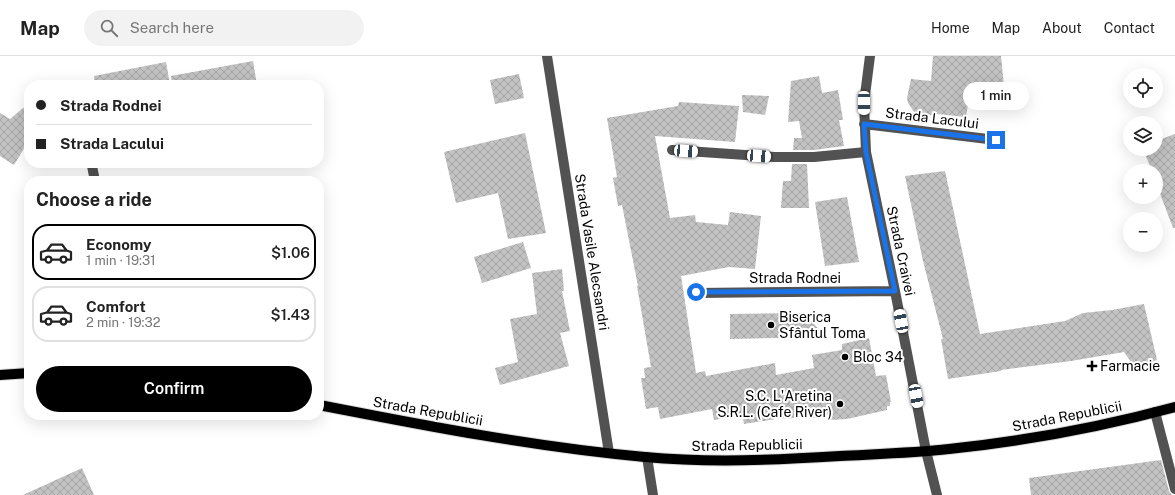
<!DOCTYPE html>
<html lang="en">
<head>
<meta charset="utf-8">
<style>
  body { margin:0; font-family:"Public Sans",sans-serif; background:#f2f2f2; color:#222; height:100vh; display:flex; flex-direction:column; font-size:15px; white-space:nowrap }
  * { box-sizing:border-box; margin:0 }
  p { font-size:13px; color:#767676 }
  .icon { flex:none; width:22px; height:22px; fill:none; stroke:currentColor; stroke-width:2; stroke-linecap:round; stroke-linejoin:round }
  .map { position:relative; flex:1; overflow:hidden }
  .drawer { position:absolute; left:24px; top:120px; width:300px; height:244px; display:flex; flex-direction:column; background:#fff; border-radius:16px; box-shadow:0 4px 16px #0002 }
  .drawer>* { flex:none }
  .top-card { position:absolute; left:24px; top:24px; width:300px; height:88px; border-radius:16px; box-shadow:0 4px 16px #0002; display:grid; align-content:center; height:88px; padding:0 12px; background:#fff }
  .tools { position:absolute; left:1123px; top:12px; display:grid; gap:8px }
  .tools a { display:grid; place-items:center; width:40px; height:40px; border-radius:50%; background:#fff; box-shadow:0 4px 16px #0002; font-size:20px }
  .end { position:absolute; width:18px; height:18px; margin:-9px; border:5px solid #1a73e8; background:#fff; box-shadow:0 0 0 2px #fff }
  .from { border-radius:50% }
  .bubble { position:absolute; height:28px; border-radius:14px; background:#fff; box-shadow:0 4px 16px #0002; font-size:13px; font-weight:600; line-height:28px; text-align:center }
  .car { position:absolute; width:12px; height:24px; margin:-12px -6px; border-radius:5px; box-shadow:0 0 3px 1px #0007; background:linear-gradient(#fff 24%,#345 0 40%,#fff 0 76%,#345 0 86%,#fff 0) }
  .top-card b { display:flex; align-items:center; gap:14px; height:38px; font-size:15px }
  .top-card b+b { border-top:1px solid #e0e0e0 }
  .top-card i { width:10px; height:10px; background:#222 }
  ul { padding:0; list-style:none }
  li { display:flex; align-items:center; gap:12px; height:56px; margin:0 8px 6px; padding:0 4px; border:2px solid #e0e0e0; border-radius:16px }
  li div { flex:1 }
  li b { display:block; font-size:15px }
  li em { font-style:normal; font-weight:600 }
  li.active { border-color:#000 }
  li>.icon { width:36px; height:36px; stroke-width:1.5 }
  h2 { padding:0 12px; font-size:18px; line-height:48px }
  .action { display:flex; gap:8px; margin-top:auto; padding:8px 12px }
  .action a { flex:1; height:46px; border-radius:24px; background:#000; color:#fff; font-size:16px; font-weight:600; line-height:46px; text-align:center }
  header { display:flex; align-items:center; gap:24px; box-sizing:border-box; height:56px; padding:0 20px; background:#fff; border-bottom:1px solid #e0e0e0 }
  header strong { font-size:19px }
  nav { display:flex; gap:22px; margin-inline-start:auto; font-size:14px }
  .search { width:280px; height:36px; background:#f2f2f2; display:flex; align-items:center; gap:10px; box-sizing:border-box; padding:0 14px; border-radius:22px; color:#767676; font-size:15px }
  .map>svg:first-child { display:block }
</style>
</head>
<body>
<header>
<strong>Map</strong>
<div class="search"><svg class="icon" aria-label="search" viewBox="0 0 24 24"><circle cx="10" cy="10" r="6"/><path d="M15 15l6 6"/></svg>Search here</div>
<nav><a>Home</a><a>Map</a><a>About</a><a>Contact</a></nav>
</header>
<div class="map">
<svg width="1175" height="439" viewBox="0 0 1175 439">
  <defs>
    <pattern id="building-cross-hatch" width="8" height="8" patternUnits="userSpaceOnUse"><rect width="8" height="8" fill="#c2c2c2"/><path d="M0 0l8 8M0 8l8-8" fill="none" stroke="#a5a5a5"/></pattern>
  </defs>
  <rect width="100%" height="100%" fill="#fff"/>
  <path fill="url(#building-cross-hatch)" d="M 933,0 L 1001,0 L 1004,30 L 971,30 L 966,61 L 937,58 L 937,60 L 914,56 L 908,47 L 907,42 L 911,23 L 931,25 Z
    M 253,5 L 257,29 L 172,29 L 171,20 Z
    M 166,6 L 170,29 L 95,29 L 94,20 Z
    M 519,18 L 524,42 L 495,48 L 490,24 Z
    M 819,20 L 822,37 L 838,34 L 843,64 L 839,64 L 844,90 L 814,94 L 793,94 L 794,82 L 802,82 L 799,65 L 788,66 L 791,25 Z
    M 742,39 L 769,40 L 765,59 L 743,56 Z
    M 679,46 L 739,50 L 735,86 L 655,80 L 670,162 L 695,159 L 696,166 L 728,169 L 730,156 L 761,160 L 755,213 L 729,211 L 681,220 L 696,317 L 705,315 L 706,320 L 775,307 L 776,319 L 814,312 L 812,299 L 842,294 L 842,288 L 869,282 L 876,320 L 886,319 L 891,346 L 890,346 L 890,350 L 887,350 L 887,354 L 847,363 L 830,364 L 829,359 L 813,362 L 809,359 L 787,363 L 782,362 L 744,368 L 742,359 L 714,364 L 712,353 L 660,363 L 658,351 L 646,353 L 641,322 L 645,322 L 644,312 L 651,311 L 637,230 L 638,230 L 622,149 L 618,150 L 613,122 L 617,121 L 607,62 L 678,50 Z
    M 29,47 L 29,84 L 14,109 L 0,100 L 0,57 L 10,63 Z
    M 525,77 L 546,177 L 508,183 L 498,137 L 456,147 L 444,96 Z
    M 1175,78 L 1175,172 L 1173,172 L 1156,127 L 1156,115 L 1152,115 L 1143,93 L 1156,93 L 1156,85 Z
    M 792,108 L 807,108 L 809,152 L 781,152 L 783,125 L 791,125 Z
    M 945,115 L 980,278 L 1065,265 L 1083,257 L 1112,254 L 1144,248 L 1157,304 L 1135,312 L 1124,296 L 1071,305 L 1001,314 L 1001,315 L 948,323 L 941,283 L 943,283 L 923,205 L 905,120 Z
    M 847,141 L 859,206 L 825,210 L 815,146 Z
    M 523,186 L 531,212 L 482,227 L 474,201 Z
    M 562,213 L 564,235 L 562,235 L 570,275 L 560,277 L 569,310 L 500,329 L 495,312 L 518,306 L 510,263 L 537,258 L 532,217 Z
    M 804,257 L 826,281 L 730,283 L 730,258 Z
    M 1161,404 L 1169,435 L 1172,439 L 1031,439 L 1029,422 Z
    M 82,412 L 94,439 L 23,439 Z"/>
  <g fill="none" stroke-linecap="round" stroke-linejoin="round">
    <g stroke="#dbdbdb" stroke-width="12">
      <path id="major" d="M 0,319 L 29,317
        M 319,349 C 427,370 535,391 645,401 C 710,407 776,404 840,400 C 877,398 913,397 949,393 C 1025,385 1101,371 1175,351"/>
    </g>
    <path stroke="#525252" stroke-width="10" d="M 547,0 L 609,397
      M 870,0 L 864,47 L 866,96 L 895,235 L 926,395 L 937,439
      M 864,68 L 996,84
      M 672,94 L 774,101 L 814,101 L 866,96
      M 95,125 L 92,110 L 96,107
      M 696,237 L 895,235
      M 1155,356 L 1175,433
      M 647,401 L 653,439"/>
    <use href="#major" stroke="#000" stroke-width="10"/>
  </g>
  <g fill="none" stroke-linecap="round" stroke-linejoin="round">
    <path stroke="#1a73e8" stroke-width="5" d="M 696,236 L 895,235 L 866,96 L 864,68 L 996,84"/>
  </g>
  <g fill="#000" stroke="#fff" stroke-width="1.5">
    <circle cx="771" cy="269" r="4"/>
    <circle cx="845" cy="301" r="4"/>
    <path d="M1090 304h4v4h4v4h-4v4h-4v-4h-4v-4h4z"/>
    <circle cx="840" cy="348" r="4"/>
  </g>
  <g text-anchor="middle" stroke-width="4" stroke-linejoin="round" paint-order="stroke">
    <g font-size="14" fill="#000" stroke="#fff">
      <text transform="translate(932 62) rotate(7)" y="5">Strada Lacului</text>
      <text transform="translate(901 195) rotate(78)" y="5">Strada Craivei</text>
      <text transform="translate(592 196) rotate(81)" y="5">Strada Vasile Alecsandri</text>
      <text x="795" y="227">Strada Rodnei</text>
      <text transform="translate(428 355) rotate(10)" y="5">Strada Republicii</text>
      <text transform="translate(1067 360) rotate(-11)" y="5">Strada Republicii</text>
      <text transform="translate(747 389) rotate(-1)" y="5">Strada Republicii</text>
    </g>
    <g font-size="14" fill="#000" stroke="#fff" text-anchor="start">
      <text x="779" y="266">Biserica<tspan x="779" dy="16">Sfântul Toma</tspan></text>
      <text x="853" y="306">Bloc 34</text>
      <text x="1100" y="315">Farmacie</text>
      <text x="832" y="345" text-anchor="end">S.C. L'Aretina<tspan x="832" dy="16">S.R.L. (Cafe River)</tspan></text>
    </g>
  </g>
</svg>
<div class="tools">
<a><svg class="icon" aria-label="locate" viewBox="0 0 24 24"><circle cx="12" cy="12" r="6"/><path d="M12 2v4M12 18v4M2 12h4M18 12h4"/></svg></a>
<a><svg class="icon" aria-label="layers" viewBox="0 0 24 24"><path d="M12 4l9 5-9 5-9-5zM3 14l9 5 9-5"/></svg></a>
<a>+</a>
<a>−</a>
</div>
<i class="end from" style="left:696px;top:236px"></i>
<i class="end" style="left:996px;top:84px"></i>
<div class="bubble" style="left:963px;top:26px;width:66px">1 min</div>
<i class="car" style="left:864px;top:47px;rotate:180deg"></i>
<i class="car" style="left:686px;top:95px;rotate:94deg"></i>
<i class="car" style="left:759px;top:100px;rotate:94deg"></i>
<i class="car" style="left:901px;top:265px;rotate:349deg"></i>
<i class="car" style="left:916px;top:340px;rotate:169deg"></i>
<div class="top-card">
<b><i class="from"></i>Strada Rodnei</b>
<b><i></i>Strada Lacului</b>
</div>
<section class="drawer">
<h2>Choose a ride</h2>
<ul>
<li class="active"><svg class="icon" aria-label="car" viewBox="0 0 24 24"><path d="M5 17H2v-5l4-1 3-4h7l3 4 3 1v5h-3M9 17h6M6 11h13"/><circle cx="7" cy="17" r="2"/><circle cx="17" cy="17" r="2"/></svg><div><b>Economy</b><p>1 min · 19:31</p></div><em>$1.06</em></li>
<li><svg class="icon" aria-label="car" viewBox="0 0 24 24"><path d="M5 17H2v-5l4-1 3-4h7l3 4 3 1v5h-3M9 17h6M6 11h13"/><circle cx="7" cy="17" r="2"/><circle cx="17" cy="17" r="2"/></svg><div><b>Comfort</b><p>2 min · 19:32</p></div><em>$1.43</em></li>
</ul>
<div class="action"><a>Confirm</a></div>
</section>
</div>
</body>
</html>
